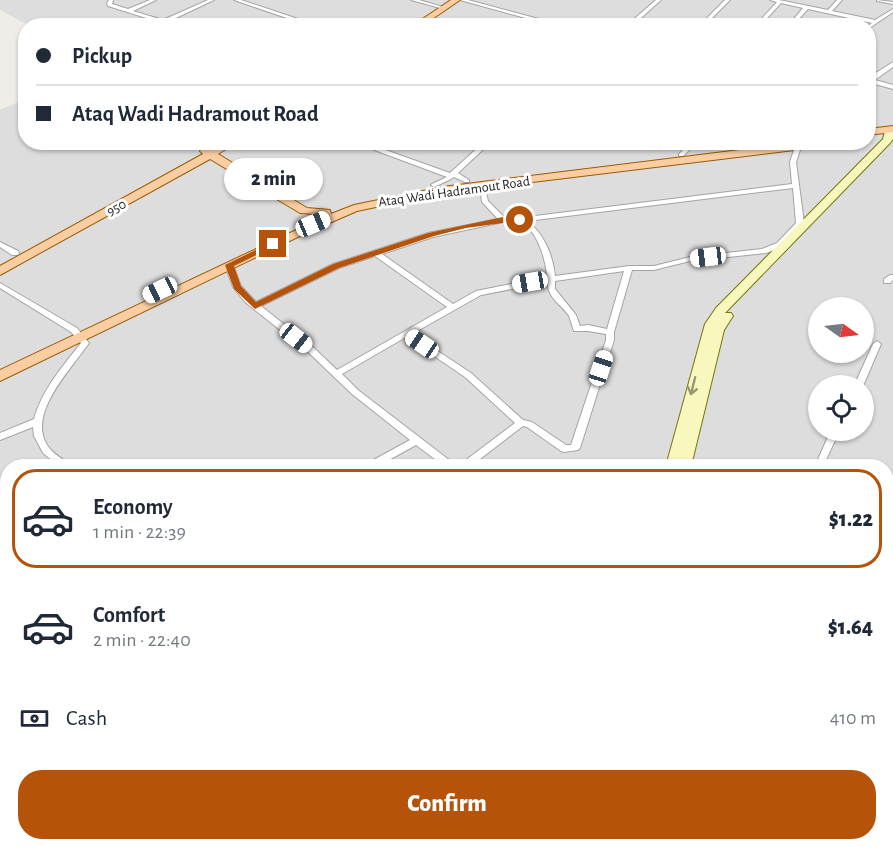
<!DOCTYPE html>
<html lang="en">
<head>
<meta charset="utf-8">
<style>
  body { margin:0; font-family:"Alegreya Sans",sans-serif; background:#f6f6f7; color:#1f2937; height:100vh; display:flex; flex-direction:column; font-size:22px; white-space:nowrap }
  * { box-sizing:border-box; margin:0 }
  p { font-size:20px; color:#747a83 }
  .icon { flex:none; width:33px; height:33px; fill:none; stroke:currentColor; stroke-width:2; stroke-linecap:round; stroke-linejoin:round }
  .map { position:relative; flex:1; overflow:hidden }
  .details { position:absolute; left:0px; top:459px; width:894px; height:392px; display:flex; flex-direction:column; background:#fff; border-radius:24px 24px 0 0; box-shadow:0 2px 4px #0004 }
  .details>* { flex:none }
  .top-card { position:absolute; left:18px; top:18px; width:858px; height:132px; border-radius:24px; box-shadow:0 2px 4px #0004; display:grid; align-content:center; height:132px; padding:0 18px; background:#fff }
  .needle { width:39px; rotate:104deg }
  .buttons { position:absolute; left:808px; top:297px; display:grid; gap:12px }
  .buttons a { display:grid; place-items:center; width:66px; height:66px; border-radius:50%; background:#fff; box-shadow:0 2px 4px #0004; font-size:30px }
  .end { position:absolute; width:27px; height:27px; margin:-14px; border:8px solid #b45309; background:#fff; box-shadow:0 0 0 3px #fff }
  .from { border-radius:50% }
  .bubble { position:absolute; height:42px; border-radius:21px; background:#fff; box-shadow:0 2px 4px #0004; font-size:20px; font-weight:800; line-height:42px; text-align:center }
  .car { position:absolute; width:18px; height:36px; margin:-18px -9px; border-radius:8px; box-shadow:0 0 4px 2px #0007; background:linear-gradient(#fff 24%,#345 0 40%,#fff 0 76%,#345 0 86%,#fff 0) }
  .top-card b { display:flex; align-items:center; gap:21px; height:57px; font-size:22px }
  .top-card b+b { border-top:2px solid #e0e1e3 }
  .top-card i { width:15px; height:15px; background:#1f2937 }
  ul { padding:10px 0 0; list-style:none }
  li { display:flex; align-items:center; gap:18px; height:99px; margin:0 12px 9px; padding:0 6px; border:3px solid transparent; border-radius:24px }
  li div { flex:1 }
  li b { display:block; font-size:22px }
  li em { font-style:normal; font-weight:800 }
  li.current { border-color:#b45309 }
  li>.icon { width:54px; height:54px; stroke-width:1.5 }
  .pay { display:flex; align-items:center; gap:15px; height:66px; padding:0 18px; font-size:22px }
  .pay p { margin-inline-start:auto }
  .primary-button { display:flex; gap:12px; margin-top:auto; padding:12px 18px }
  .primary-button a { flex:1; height:69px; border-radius:24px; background:#b45309; color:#fff; font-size:24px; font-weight:800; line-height:69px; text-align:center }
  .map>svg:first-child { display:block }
</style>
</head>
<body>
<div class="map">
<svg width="893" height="850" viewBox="0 0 893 850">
  <rect width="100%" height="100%" fill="#f0ece7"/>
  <path fill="#dedddd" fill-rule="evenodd" d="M 0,0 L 893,0 L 893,850 L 0,850 L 0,110 L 25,99 L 26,142 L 868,142 L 868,26 L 30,26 L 0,10 ZM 819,308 L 864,308 L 864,352 L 819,352 ZM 819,386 L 864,386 L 864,430 L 819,430 ZM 8,466 L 886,466 L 886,843 L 8,843 Z"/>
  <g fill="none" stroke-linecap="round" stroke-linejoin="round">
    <g stroke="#a4a4a4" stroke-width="2">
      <path id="street" d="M 109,0 L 113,0 L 112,4 L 128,9 L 150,0 L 156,0 L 133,11 L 163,20 L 208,0 L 214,0 L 161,25 L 159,24 L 159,22 L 108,6 L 107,3 Z
        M 234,0 L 241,0 L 319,26 L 310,26 Z
        M 411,0 L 419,0 L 446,8 L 444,9 Z
        M 460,0 L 468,0 L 565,26 L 555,26 Z
        M 656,0 L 661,0 L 632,26 L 626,26 Z
        M 725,0 L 730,0 L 704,26 L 699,26 Z
        M 770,0 L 779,0 L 828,10 L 837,0 L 842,0 L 832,11 L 875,20 L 893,9 L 893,12 L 868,29 L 868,26 L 872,23 L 808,9 L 796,22 L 807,26 L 788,26 L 803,8 L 781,3 L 760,26 L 755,26 L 777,2 Z
        M 877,0 L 893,2 L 893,4 L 877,1 Z
        M 893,62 L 893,67 L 875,80 L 893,85 L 893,89 L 868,82 L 868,78 Z
        M 353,142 L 363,142 L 450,173 L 484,142 L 491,142 L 458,173 L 469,180 L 469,182 L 465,182 L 454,177 L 451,179 L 434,187 L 431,185 L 432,184 L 447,177 Z
        M 691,142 L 698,142 L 683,156 L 679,156 L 679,154 Z
        M 792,142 L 798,142 L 801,147 L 796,162 L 804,223 L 783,247 L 766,253 L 690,261 L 654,270 L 632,270 L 614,332 L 614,340 L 580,448 L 578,450 L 564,452 L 561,451 L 527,427 L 523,426 L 471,466 L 461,466 L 462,463 L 515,423 L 465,377 L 406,337 L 342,374 L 358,390 L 453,463 L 455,466 L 444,466 L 416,445 L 378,466 L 367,466 L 368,463 L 410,440 L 352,394 L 308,352 L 245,302 L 233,287 L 225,265 L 229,263 L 232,263 L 241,286 L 256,302 L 333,264 L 428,233 L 498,219 L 482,202 L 480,184 L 484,184 L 488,201 L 505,218 L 519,218 L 792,184 L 790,162 L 795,147 ZM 793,188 L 796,223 L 777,243 L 762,249 L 690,257 L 654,266 L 629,266 L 555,276 C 553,256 544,233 527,221 ZM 503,222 C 508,222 514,221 518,222 C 537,227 546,260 547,277 L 476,291 L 453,304 L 382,254 L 433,237 ZM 375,256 L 447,307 L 337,370 L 314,348 L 261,306 L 339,268 ZM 624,271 L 607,329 L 588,325 L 580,326 L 576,315 L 555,289 L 555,281 ZM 548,282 C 547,298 561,304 569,316 C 571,321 572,326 574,331 L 588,331 L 606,334 L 606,340 L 571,445 L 566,445 L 532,422 L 523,420 L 471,373 L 412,334 L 481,295 Z
        M 0,242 L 18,251 L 19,253 L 18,255 L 12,255 L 0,247 Z
        M 890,275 L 893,275 L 893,280 L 890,283 L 884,283 L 884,279 Z
        M 0,283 L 77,328 L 89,343 C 72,368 27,413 47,445 C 52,453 61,458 68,463 L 69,466 L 59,466 L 43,453 L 34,436 L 33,427 L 0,440 L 0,433 L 34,419 C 42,390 62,367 81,343 L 71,332 L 0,288 Z
        M 877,341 L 881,344 L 863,386 L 854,386 L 873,344 Z
        M 831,430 L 840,430 L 823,466 L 815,466 Z
        M 8,518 L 8,527 L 0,530 L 0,521 Z
        M 8,604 L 8,615 L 0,618 L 0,608 Z
        M 886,649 L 893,652 L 893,662 L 886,660 Z
        M 8,707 L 8,719 L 0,722 L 0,710 Z
        M 211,843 L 227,843 L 222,850 L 206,850 Z
        M 421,843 L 437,843 L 432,850 L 416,850 Z
        M 446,843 L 460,843 L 461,850 L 447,850 Z"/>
    </g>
    <g stroke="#747707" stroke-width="2">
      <path id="secondary" d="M 886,127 L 893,128 L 893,139 L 890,143 L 725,313 L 731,313 L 733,316 L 724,330 L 691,466 L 666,466 L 705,324 L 716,308 L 883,139 Z
        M 551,843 L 586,843 L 586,850 L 552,850 Z"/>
    </g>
    <g stroke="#995b03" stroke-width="2">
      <path id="primary" d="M 451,0 L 460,0 L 422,26 L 412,26 Z
        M 893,126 L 893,132 L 868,135 L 868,129 Z
        M 223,142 L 237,142 L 218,154 L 307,208 L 330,210 L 331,214 L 354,205 L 442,187 L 805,142 L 840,142 L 835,145 L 442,193 L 357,211 L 304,234 L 0,381 L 0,370 L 328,215 L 300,213 L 210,159 L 0,275 L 0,266 L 203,154 L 200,151 L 201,149 L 210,150 Z"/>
    </g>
    <use href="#street" fill="#fff" fill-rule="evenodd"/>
    <use href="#secondary" fill="#f8f7bd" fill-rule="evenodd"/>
    <use href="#primary" fill="#facda2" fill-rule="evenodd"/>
  </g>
  <defs><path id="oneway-shaft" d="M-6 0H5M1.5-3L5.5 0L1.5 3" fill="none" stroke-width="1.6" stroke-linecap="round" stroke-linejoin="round" transform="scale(1.5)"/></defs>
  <use stroke="#979676" href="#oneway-shaft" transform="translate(693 386) rotate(104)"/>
  <path fill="#b45309" d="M 503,217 L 524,220 L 466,228 L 434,236 L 339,268 L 255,309 L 234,289 L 225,265 L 270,243 L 275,243 L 275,246 L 234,266 L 241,286 L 256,302 L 333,264 L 428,233 Z"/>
  <g text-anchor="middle" stroke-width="6" stroke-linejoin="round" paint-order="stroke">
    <g font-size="14" fill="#202020" stroke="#fff">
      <text transform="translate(454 191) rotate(-8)" y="5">Ataq Wadi Hadramout Road</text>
      <text transform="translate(116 207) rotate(-29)" y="5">950</text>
    </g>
  </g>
</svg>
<div class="buttons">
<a><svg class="needle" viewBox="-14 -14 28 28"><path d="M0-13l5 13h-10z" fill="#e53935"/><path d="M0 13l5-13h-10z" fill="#747a83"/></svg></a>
<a><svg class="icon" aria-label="locate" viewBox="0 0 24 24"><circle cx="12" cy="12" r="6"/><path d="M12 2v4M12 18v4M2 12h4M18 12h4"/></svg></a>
</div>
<i class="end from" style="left:520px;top:220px"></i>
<i class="end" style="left:273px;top:244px"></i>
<div class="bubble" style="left:224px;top:158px;width:99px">2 min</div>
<i class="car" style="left:313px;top:224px;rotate:67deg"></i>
<i class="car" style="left:708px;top:257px;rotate:263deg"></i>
<i class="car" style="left:530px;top:282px;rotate:260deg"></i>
<i class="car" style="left:160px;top:290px;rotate:245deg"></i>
<i class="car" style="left:296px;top:338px;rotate:128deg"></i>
<i class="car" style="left:422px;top:344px;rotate:304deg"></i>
<i class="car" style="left:601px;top:368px;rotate:18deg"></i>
<div class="top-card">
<b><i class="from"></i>Pickup</b>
<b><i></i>Ataq Wadi Hadramout Road</b>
</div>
<section class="details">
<ul>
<li class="current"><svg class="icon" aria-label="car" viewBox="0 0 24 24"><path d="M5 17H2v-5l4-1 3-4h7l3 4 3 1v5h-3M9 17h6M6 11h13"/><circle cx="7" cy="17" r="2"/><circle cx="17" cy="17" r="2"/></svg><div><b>Economy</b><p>1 min · 22:39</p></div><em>$1.22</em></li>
<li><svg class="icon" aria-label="car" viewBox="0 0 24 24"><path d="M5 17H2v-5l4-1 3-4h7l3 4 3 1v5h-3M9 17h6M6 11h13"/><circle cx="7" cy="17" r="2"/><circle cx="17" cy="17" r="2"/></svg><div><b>Comfort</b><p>2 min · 22:40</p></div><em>$1.64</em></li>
</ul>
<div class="pay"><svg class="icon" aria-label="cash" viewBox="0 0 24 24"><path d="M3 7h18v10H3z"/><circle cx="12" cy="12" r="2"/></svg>Cash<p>410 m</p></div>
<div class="primary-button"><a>Confirm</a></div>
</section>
</div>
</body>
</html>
